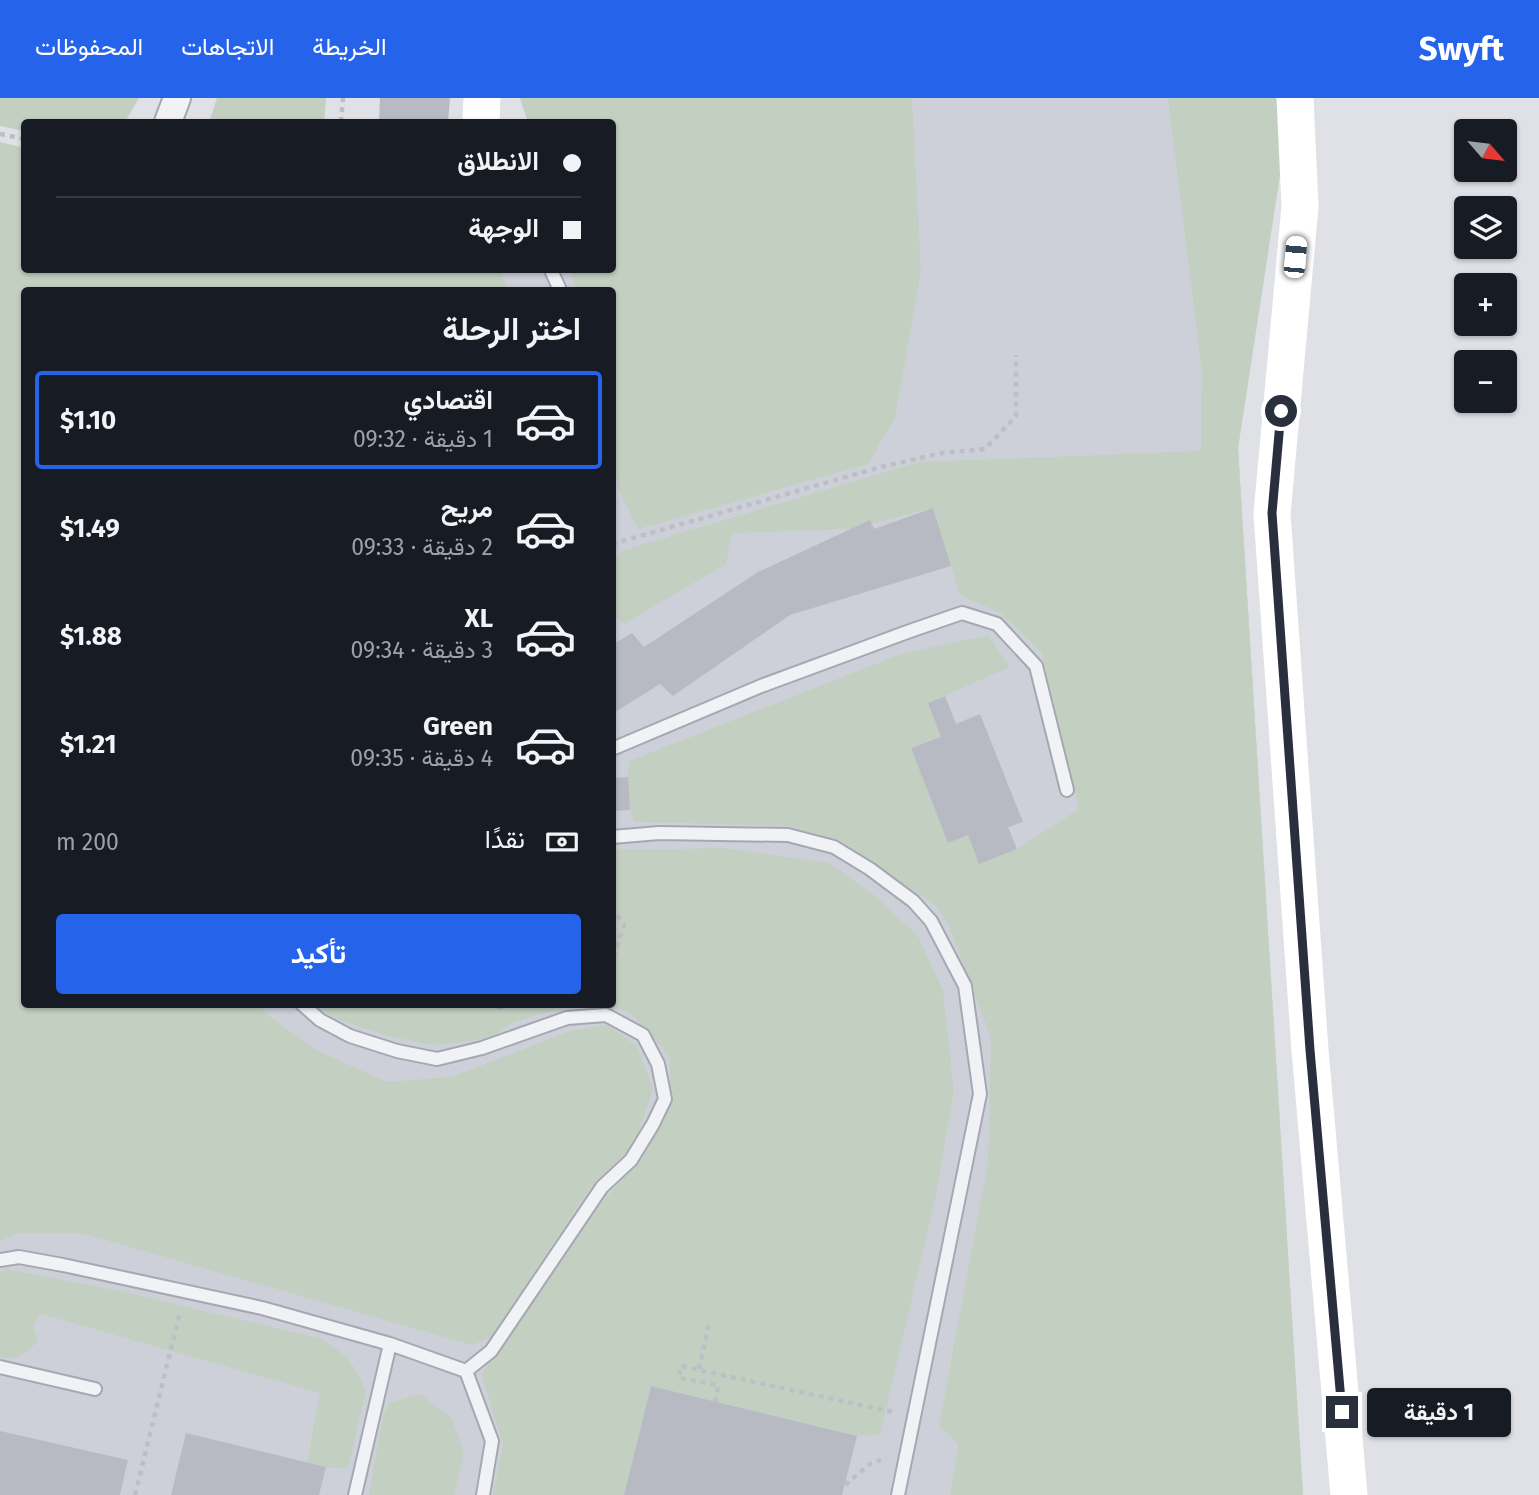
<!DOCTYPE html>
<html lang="ar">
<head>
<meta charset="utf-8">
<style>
  body { margin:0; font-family:"Fira Sans",Vazirmatn,sans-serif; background:#242831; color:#f1f3f6; direction:rtl; height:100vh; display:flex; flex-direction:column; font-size:26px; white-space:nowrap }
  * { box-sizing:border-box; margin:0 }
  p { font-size:23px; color:#9ea1a6 }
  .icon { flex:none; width:38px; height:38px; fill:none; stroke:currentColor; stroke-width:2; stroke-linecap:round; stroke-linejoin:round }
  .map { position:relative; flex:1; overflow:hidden; direction:ltr }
  .drawer { position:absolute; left:21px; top:189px; width:595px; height:721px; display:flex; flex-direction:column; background:#171b24; border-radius:7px; box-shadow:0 2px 5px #0004; direction:rtl }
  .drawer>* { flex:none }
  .banner { position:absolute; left:21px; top:21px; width:595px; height:154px; border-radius:7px; box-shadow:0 2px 5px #0004; direction:rtl; display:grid; align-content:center; height:154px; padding:0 35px; background:#171b24 }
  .needle { width:46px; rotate:118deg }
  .tools { position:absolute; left:1454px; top:21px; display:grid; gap:14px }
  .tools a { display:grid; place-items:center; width:63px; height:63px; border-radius:7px; background:#171b24; box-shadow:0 2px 5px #0004; font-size:35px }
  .end { position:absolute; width:32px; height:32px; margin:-16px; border:9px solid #292f3d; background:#fff; box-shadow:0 0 0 4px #fff }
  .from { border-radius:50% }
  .bubble { position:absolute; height:49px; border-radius:7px; background:#171b24; box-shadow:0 2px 5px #0004; font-size:23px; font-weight:700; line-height:49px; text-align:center; direction:rtl }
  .car { position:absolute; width:21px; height:42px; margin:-21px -10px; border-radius:9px; box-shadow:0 0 5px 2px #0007; background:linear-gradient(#fff 24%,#345 0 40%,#fff 0 76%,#345 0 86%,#fff 0) }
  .banner b { display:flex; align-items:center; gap:24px; height:66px; font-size:26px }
  .banner b+b { border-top:2px solid #363941 }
  .banner i { width:18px; height:18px; background:#f1f3f6 }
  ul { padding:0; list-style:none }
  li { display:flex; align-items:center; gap:21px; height:98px; margin:0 14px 10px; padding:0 21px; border:4px solid transparent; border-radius:7px }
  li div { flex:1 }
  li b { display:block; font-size:26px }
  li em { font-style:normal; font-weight:700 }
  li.active { border-color:#2563eb }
  li>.icon { width:63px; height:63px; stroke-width:1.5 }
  h2 { padding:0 35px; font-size:32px; line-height:84px }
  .pay { display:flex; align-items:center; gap:18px; height:77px; padding:0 35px; font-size:26px }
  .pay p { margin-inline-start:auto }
  .primary-button { display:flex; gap:14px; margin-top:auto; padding:14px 35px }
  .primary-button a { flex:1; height:80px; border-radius:7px; background:#2563eb; color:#fff; font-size:28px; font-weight:700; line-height:80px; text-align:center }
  header { display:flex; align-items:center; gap:42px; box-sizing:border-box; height:98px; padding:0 35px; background:#2563eb; color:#fff }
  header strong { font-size:33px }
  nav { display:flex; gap:38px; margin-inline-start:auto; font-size:24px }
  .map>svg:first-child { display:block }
</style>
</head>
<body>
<header>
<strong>Swyft</strong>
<nav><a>الخريطة</a><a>الاتجاهات</a><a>المحفوظات</a></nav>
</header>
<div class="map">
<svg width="1539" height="1397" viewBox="0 0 1539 1397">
  <rect width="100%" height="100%" fill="#dfe1e7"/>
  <path fill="#cdd0d9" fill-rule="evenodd" d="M 520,0 L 1282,0 L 1287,31 L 1238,350 L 1303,1397 L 0,1397 L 0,44 L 24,50 L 24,172 L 612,172 L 612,24 L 528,24 ZM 24,192 L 612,192 L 612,906 L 24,906 Z"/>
  <path fill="#c3d0c1" d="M 0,0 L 139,0 L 125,24 L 24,24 L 24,33 L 0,28 Z
    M 217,0 L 326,0 L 324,24 L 209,24 Z
    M 520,0 L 912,0 L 921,173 L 895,320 L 868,366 L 638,431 L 618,390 L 613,354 L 612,192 L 576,192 L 570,172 L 612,172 L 612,24 L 528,24 Z
    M 1168,0 L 1282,0 L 1287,31 L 1238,350 L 1303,1397 L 950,1397 L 959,1347 L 939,1328 L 988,1064 L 991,940 L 948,825 L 936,808 L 840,742 L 789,728 L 634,724 C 627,704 627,683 629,663 L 901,556 L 988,537 L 1010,569 L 928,605 L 941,639 L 911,650 L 948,745 L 968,737 L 979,765 L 1017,751 L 1079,711 L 1041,553 L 1000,515 L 960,497 L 933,410 L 852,431 L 732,435 L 726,466 L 624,526 L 613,518 L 613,464 L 624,452 L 919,364 L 1201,353 L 1202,275 Z
    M 0,44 L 24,50 L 24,172 L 500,172 L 508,192 L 24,192 L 24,906 L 260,907 L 269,918 L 316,952 L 387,984 L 451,979 L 570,933 L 607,927 L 637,948 L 653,991 L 640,1030 L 627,1054 L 590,1090 L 490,1240 L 472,1247 L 81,1135 L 20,1135 L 0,1143 Z
    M 724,750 L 829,765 L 874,797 L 918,838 L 943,893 L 954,993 L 936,1098 L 880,1337 L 857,1338 L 651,1288 L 624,1397 L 493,1397 L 503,1346 L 482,1278 L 487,1267 L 502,1250 L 584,1126 L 616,1088 L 644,1059 L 657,1032 L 670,995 L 670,959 L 630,915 L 601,907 L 612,906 L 613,752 Z
    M 481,906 L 501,912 L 512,907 L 572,907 L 514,924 L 493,939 L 458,945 L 431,947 L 388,938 L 339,922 L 316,907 Z
    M 5,1171 L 121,1193 L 322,1241 L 347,1259 L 359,1277 L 366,1294 L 348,1371 L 326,1369 L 307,1364 L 320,1295 L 41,1216 L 33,1228 L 38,1242 C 29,1255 16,1263 0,1259 L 0,1174 Z
    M 420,1296 L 452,1320 L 464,1355 L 454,1397 L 369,1397 L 382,1322 L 389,1305 Z"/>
  <path fill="#b7bac3" d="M 380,0 L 450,0 L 448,24 L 379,24 Z
    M 933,410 L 951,468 L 790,517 L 673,598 L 660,586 L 612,616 L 612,547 L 632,535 L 644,549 L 758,474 L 870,422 L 874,431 Z
    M 945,598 L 956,626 L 980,616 L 1023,724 L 1008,729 L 1017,751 L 979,766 L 968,737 L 948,745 L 911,650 L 941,639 L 928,605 Z
    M 628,679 L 630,712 L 612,713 L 612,680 Z
    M 484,906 L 512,906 L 501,912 Z
    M 651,1288 L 857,1338 L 842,1397 L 624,1397 Z
    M 0,1333 L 128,1362 L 120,1397 L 0,1397 Z
    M 186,1335 L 326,1369 L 319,1397 L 171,1397 Z"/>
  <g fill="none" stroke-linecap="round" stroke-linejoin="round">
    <g stroke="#a5a8b1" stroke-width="16">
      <path id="lane" d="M 551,172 L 560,192
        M 612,651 L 761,588 L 910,533 L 962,515 L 997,526 L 1036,568 L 1067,692
        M 612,739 L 659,735 L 788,737 L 834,749 L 870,771 L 913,803 L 931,823 L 965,888 L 980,996 L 898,1397
        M 0,1162 L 19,1159 L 63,1167 L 262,1210 L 390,1246 L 466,1273 L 491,1253 L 602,1089 L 631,1062 L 653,1026 L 665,1001 L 658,966 L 643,937 L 606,917 L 567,920 L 482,950 L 437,961 L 397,953 L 350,938 L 320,922 L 302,906
        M 0,1269 L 95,1291
        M 466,1273 L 492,1343 L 483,1397
        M 355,1397 L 390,1246"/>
    </g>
    <g stroke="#a5a8b1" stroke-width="30">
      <path id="street" d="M 168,24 L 177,0"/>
    </g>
    <path stroke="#bdbfc6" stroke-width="4.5" stroke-dasharray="5 5" stroke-linecap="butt" d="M 341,24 L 343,0
      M 0,36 L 24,41
      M 612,446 L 881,369 L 942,355 L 985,351 L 1016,318 L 1016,257
      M 612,809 L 624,827 L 612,863
      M 699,1271 L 709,1225
      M 715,1304 L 718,1287 L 679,1280 L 681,1268 L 893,1314
      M 845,1387 L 870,1366 L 881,1362
      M 135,1397 L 180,1214"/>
    <use href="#lane" stroke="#f1f2f6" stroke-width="12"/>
    <use href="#street" stroke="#f1f2f6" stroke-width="26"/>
    <path stroke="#fff" stroke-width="37" d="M 1295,0 L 1300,108 L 1272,416 L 1310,952 L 1349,1397
      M 481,24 L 482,0"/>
  </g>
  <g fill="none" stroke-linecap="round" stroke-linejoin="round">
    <path stroke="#292f3d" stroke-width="9" d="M 1281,313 L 1272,415 L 1310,952 L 1342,1314"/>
  </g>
</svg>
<div class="tools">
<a><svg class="needle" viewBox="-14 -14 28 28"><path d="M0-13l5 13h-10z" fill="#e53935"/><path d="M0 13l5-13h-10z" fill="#9ea1a6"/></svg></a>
<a><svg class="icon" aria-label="layers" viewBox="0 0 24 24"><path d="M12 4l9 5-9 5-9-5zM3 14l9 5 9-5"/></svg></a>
<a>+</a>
<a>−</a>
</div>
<i class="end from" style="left:1281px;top:313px"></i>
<i class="end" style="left:1342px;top:1314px"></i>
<div class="bubble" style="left:1367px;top:1290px;width:144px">1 دقيقة</div>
<i class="car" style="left:1295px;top:159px;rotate:5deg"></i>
<div class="banner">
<b><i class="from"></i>الانطلاق</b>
<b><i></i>الوجهة</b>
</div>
<section class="drawer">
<h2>اختر الرحلة</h2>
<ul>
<li class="active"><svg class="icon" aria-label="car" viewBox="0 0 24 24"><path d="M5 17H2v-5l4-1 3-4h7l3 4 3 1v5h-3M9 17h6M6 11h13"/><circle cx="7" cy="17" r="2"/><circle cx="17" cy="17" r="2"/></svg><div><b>اقتصادي</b><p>1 دقيقة · 09:32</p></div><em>$1.10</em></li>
<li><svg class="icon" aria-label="car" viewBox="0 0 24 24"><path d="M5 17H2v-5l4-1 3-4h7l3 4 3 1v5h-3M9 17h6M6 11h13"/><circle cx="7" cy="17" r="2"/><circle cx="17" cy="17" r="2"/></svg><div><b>مريح</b><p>2 دقيقة · 09:33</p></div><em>$1.49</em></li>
<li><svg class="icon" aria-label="car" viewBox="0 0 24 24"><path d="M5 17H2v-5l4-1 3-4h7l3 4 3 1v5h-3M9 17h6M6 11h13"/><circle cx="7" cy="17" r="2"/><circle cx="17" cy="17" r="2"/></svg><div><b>XL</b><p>3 دقيقة · 09:34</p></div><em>$1.88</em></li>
<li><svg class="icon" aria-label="car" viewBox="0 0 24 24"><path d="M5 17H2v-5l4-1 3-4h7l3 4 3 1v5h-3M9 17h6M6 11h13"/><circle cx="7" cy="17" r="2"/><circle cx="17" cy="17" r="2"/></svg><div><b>Green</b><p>4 دقيقة · 09:35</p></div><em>$1.21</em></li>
</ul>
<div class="pay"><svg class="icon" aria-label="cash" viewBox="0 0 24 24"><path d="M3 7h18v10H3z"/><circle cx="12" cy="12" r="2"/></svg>نقدًا<p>200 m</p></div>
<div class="primary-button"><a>تأكيد</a></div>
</section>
</div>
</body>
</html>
